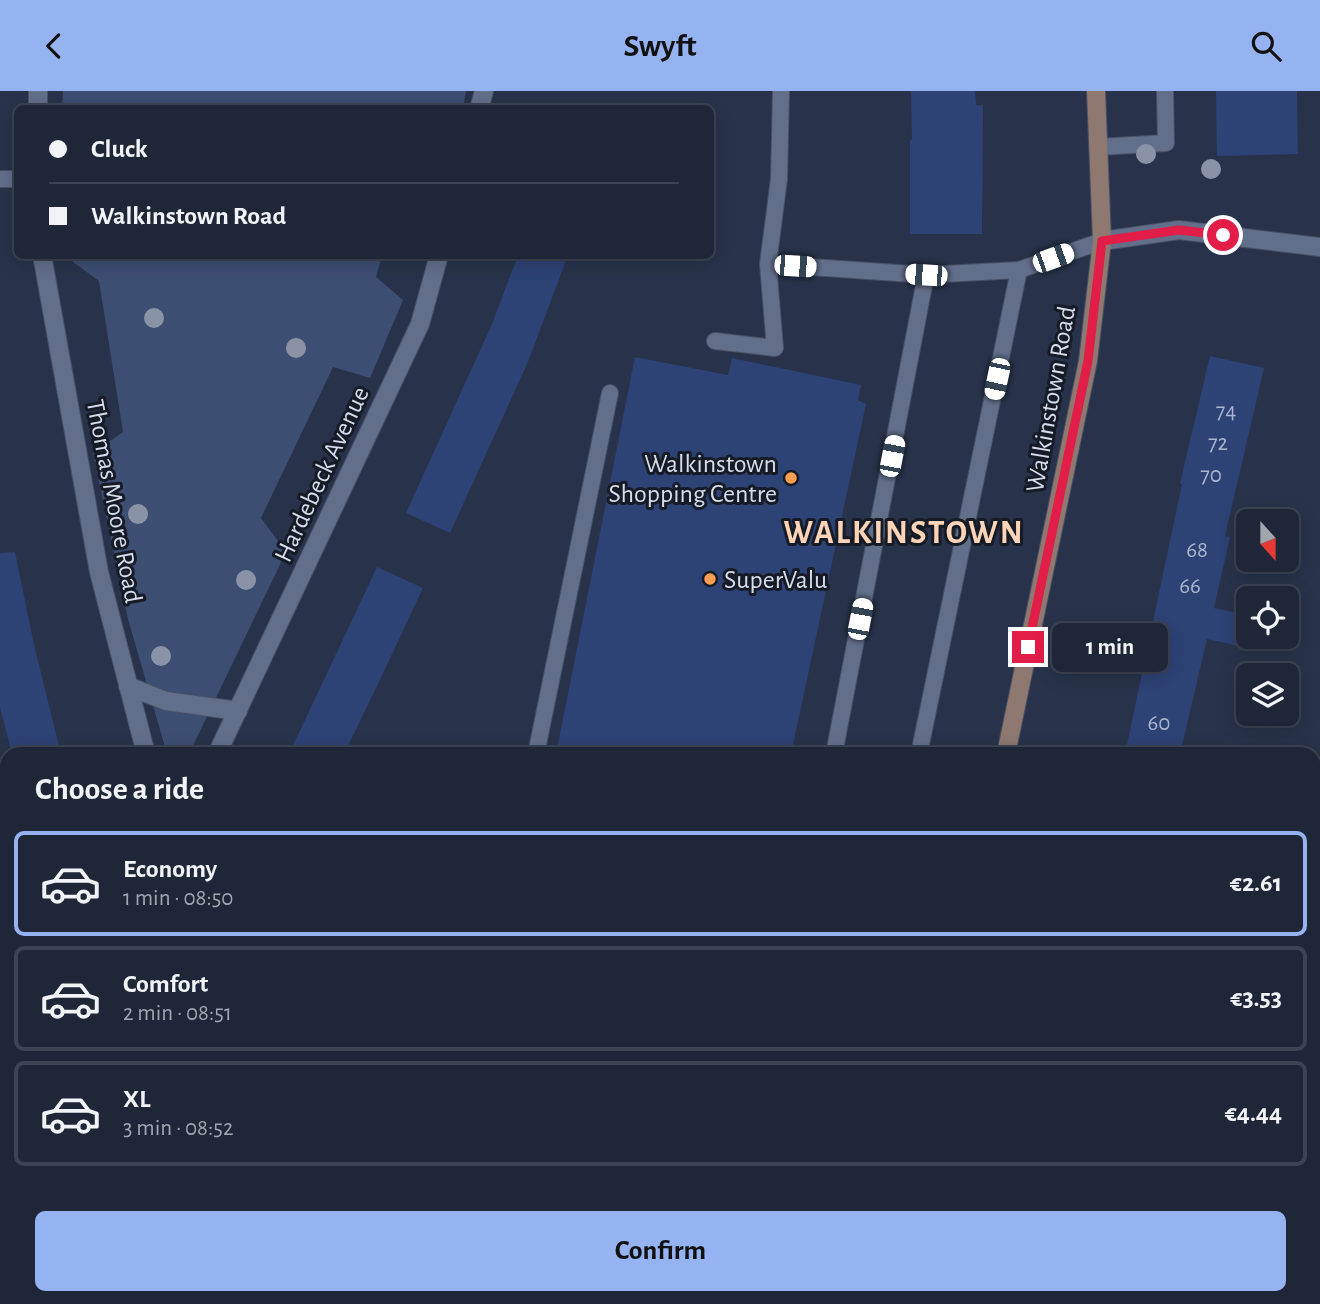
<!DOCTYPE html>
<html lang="en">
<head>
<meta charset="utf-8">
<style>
  body { margin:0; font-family:"Alegreya Sans",sans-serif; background:#262e40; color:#f1f3f6; height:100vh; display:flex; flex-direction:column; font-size:26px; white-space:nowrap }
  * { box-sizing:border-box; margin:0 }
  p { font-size:23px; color:#a1a5ae }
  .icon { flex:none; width:38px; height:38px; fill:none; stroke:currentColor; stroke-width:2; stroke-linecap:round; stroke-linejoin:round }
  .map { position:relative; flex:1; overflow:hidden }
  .details { position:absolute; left:0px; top:656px; width:1321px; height:558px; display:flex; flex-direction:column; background:#1e2638; border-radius:21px 21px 0 0; box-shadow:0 4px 18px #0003,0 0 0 2px #3c4353 }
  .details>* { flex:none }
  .banner { position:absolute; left:14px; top:14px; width:700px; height:154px; border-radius:10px; box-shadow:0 4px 18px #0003,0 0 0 2px #3c4353; display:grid; align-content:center; height:154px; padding:0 35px; background:#1e2638 }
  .needle { width:46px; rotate:159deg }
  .tools { position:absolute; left:1236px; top:418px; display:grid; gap:14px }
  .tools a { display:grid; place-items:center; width:63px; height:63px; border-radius:10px; background:#1e2638; box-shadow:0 4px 18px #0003,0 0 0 2px #3c4353; font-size:35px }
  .end { position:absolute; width:32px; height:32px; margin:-16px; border:9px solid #e11d48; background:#fff; box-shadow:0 0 0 4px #fff }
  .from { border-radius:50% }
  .bubble { position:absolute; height:49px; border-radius:10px; background:#1e2638; box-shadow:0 4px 18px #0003,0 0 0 2px #3c4353; font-size:23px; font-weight:700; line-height:49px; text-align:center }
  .car { position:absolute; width:21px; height:42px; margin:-21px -10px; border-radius:9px; box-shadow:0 0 5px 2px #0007; background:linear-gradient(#fff 24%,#345 0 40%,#fff 0 76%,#345 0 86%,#fff 0) }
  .banner b { display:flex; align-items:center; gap:24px; height:66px; font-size:26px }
  .banner b+b { border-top:2px solid #3c4353 }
  .banner i { width:18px; height:18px; background:#f1f3f6 }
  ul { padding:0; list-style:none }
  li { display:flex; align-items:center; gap:21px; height:105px; margin:0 14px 10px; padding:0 21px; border:4px solid #3c4353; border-radius:10px }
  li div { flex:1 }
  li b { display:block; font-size:26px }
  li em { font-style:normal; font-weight:700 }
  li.current { border-color:#95b2f1 }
  li>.icon { width:63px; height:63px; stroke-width:1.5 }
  h2 { padding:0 35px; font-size:32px; line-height:84px }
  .button { display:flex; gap:14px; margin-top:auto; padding:14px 35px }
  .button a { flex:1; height:80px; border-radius:10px; background:#95b2f1; color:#111; font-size:28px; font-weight:700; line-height:80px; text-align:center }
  header { display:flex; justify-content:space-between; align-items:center; height:91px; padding:0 35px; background:#95b2f1; color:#111; font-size:32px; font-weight:700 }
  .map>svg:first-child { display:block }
</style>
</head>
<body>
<header><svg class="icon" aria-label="back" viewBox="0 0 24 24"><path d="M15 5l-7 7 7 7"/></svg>Swyft<svg class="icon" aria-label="search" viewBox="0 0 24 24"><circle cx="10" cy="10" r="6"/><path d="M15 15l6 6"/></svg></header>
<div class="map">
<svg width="1320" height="1213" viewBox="0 0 1320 1213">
  <rect width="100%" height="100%" fill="#28334b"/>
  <path fill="#3d4e73" d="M 63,0 L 466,0 L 463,18 L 62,18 Z
    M 73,165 L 382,165 L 376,186 L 403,209 L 370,287 L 333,276 L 261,427 L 286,461 L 189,663 L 167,663 L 128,528 L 93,362 L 123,341 L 99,190 L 73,171 Z"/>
  <path fill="#2d4275" d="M 911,0 L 975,0 L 976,14 L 983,14 L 982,143 L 910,143 L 910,49 L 912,49 Z
    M 1216,0 L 1297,0 L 1298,63 L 1217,65 Z
    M 518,164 L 568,164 L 528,271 L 450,442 L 406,422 L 492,233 Z
    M 1210,265 L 1264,277 L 1225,445 L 1230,446 L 1214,517 L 1248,524 L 1248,557 L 1207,548 L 1180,663 L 1125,663 L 1182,393 L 1180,392 Z
    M 635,266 L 728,284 L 732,267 L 861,294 L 858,309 L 866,313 L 791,663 L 556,663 Z
    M 15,461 L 34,554 L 61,663 L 12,663 L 0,616 L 0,462 Z
    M 377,476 L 423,497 L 378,593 L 344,663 L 289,663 Z"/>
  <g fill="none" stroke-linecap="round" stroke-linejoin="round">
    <g stroke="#475065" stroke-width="18">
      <path id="lane" d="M 781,0 L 779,88 L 768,173 L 926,184 L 1019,179 L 1102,150
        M 1099,56 L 1166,52 L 1165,0
        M 0,88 L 18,88
        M 715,250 L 775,257 L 768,173
        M 536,663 L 610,302
        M 834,663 L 926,184
        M 919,663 L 1019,179
        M 421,1213 L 421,1208
        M 560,1213 L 561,1208
        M 1203,1213 L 1204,1208"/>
    </g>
    <g stroke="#475065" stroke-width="20">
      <path id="street" d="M 38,0 L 38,18
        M 479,18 L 484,0
        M 1102,150 L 1179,139 L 1320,156
        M 42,164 L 99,481 L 146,663
        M 128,595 L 166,610 L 238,620
        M 217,663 L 420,233 L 439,164
        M 157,1213 L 158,1208"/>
    </g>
    <g stroke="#475065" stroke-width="20">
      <path id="secondary" d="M 1006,663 L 1088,270 L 1102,150 L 1096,0
        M 882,1213 L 883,1208"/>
    </g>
    <use href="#lane" stroke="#626f8b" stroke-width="16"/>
    <use href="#street" stroke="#626f8b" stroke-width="18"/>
    <use href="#secondary" stroke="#8e786f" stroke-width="18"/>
  </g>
  <g fill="#8992a6">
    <circle cx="1146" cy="63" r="10"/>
    <circle cx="1211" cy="78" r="10"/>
    <circle cx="154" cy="227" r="10"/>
    <circle cx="296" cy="257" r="10"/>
    <circle cx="138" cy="423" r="10"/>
    <circle cx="246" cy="489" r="10"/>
    <circle cx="161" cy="565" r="10"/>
  </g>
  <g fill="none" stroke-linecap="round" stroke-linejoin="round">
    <path stroke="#e11d48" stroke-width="9" d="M 1028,556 L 1088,270 L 1102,150 L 1179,139 L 1223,144"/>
  </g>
  <g fill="#fb9e51" stroke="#161b26" stroke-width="2.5">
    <circle cx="791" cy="387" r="7"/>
    <circle cx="710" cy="488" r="7"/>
  </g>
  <g text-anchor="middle" stroke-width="6" stroke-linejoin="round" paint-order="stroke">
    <g font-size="23" fill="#abb6ce">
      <text x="1226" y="327">74</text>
      <text x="1218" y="359">72</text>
      <text x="1211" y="391">70</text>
      <text x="1197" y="466">68</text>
      <text x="1190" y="502">66</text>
      <text x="1159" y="639">60</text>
    </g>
    <g font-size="26" fill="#d5dcec" stroke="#161b26">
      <text transform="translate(1050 308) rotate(-80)" y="9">Walkinstown Road</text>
      <text transform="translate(321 383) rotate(-65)" y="9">Hardebeck Avenue</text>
      <text transform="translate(115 410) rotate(79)" y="9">Thomas Moore Road</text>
    </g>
    <g font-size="26" fill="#d5dcec" stroke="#161b26" text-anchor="end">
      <text x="777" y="381">Walkinstown<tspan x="777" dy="30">Shopping Centre</tspan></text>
      <text x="724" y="497" text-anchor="start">SuperValu</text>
    </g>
    <g font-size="33" font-weight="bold" letter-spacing="2" fill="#fdd4b7" stroke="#161b26">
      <text x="904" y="452">WALKINSTOWN</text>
    </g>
  </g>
</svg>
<div class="tools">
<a><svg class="needle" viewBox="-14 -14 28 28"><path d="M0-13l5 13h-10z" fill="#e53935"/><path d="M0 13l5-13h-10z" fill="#a1a5ae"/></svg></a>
<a><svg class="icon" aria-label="locate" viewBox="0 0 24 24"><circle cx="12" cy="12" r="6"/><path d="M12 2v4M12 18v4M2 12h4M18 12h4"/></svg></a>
<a><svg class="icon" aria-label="layers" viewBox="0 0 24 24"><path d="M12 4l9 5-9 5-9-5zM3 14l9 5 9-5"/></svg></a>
</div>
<i class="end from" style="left:1223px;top:144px"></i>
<i class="end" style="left:1028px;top:556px"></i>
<div class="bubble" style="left:1052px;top:532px;width:116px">1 min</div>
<i class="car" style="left:1053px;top:167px;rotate:70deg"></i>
<i class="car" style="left:795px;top:175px;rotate:94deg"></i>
<i class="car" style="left:926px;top:184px;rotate:274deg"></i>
<i class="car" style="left:997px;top:288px;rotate:192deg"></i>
<i class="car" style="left:892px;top:365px;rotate:11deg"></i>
<i class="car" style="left:860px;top:528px;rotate:11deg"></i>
<div class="banner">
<b><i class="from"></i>Cluck</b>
<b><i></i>Walkinstown Road</b>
</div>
<section class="details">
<h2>Choose a ride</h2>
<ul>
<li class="current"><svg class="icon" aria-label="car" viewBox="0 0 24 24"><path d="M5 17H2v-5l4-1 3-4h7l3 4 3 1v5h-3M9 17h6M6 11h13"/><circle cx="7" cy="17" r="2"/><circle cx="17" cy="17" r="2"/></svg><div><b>Economy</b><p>1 min · 08:50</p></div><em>€2.61</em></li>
<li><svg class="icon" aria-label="car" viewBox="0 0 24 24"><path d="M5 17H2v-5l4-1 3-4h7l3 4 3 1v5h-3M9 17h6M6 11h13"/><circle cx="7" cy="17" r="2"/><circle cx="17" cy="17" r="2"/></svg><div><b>Comfort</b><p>2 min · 08:51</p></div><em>€3.53</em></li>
<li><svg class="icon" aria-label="car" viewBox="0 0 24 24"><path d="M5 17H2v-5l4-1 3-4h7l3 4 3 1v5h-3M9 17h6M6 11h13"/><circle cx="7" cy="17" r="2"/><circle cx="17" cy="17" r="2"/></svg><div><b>XL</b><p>3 min · 08:52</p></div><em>€4.44</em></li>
</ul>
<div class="button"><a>Confirm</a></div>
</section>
</div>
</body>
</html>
